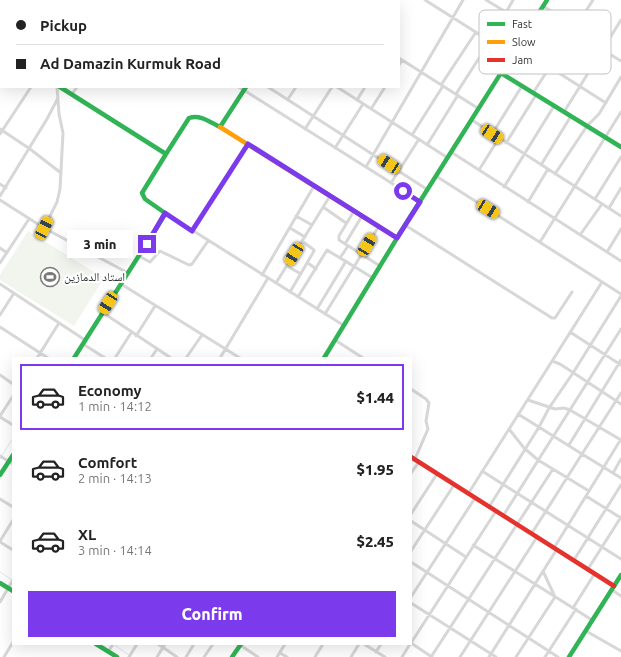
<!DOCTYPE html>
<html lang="en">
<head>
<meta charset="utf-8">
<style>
  body { margin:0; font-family:Ubuntu,"Noto Naskh Arabic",sans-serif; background:#f6f6f6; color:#222; height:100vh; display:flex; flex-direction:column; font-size:15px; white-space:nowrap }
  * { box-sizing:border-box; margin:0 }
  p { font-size:13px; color:#767676 }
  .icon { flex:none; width:22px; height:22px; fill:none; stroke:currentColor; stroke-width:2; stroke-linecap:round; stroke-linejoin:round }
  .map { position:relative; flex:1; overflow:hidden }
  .side { position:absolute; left:12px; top:357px; width:400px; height:288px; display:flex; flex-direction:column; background:#fff; border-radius:0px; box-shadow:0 4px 16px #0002 }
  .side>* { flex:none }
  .banner { position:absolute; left:0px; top:0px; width:400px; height:88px; box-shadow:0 4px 16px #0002; display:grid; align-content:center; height:88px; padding:0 16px; background:#fff }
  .end { position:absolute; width:18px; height:18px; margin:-9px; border:5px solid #7c3aed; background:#fff; box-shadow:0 0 0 2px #fff }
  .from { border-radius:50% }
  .bubble { position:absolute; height:28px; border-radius:0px; background:#fff; box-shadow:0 4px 16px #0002; font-size:13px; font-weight:800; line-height:28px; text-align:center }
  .car { position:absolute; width:12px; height:24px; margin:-12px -6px; border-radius:5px; box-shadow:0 0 3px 1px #0007; background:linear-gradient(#f5c518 24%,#345 0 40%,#f5c518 0 76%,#345 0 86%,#f5c518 0) }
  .banner b { display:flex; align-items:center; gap:14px; height:38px; font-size:15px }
  .banner b+b { border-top:1px solid #e0e0e0 }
  .banner i { width:10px; height:10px; background:#222 }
  ul { padding:7px 0 0; list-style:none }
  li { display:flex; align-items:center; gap:12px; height:66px; margin:0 8px 6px; padding:0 8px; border:2px solid transparent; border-radius:0px }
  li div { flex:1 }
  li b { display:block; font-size:15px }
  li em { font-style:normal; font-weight:800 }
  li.active { border-color:#7c3aed }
  li>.icon { width:36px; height:36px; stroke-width:1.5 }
  .action { display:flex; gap:8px; margin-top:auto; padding:8px 16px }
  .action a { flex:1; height:46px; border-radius:0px; background:#7c3aed; color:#fff; font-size:16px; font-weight:800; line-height:46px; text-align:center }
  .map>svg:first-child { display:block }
</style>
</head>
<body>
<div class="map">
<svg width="621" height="657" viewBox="0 0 621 657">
  <rect width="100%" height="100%" fill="#fff"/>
  <path fill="#f1f5ed" d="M 28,231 L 104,278 L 74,326 L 0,280 L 0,275 Z"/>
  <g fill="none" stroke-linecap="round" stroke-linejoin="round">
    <path stroke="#ddebf3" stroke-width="1" d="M 0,459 L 13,438
      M 0,572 L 12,580
      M 113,644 L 129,655"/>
    <path stroke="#d7d7d7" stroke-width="3" d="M 50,0 L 51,1
      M 205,0 L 207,1
      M 307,0 L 309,1
      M 322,0 L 324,1
      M 425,0 L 512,55
      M 486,0 L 506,12
      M 14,1 L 15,0
      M 183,1 L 183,0
      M 210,1 L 211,0
      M 235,1 L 235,0
      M 261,1 L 262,0
      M 284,1 L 285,0
      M 317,1 L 318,0
      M 340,1 L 341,0
      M 361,1 L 361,0
      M 393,1 L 394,0
      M 543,6 L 576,27
      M 0,21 L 1,20
      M 569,37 L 599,56
      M 518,47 L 606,103
      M 603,50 L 621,61
      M 399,58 L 479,109
      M 399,65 L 402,60
      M 0,81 L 1,79
      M 441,85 L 476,32
      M 239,87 L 420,201
      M 268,87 L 428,190
      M 337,87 L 448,158
      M 533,93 L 593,0
      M 72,94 L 77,87
      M 456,94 L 490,41 L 513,0
      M 288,99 L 296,87
      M 357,100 L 365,87
      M 371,109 L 385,87
      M 564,112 L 621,20
      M 472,120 L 621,216
      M 0,129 L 30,149 L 61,173
      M 305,129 L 332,87
      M 0,134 L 31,87
      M 492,134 L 522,86
      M 412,135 L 443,86
      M 506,143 L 536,95
      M 427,145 L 458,95
      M 335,148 L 363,104
      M 451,152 L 621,261
      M 541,165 L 571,116
      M 366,167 L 463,0
      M 479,170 L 499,138
      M 555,174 L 587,126 L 599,114 L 621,77
      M 436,176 L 621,294
      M 391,183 L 419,139
      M 0,184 L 6,188
      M 504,187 L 554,106
      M 0,196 L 47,119 L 58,98
      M 595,199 L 621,157
      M 0,200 L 44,228 L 128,273
      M 528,202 L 548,169
      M 323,207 L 346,223
      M 609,208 L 621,188
      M 354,211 L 339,236 L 339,240 L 380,266
      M 165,213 L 343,325
      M 296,216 L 312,225
      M 405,225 L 552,318 L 555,318 L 557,315 L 572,292
      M 44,228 L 57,202 L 60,189 L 63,133 L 59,114 L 57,87
      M 290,228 L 305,237
      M 192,231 L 248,144
      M 580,235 L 602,204
      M 540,242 L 621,112
      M 345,244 L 362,216
      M 0,248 L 7,253
      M 607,252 L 621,229
      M 139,256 L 150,262 L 160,251 L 189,265 L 192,264 L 208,241
      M 340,258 L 348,246
      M 0,263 L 29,219
      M 308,263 L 316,269
      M 287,266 L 301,274
      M 262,275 L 314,186
      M 276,283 L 330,196
      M 0,284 L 85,340
      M 121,284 L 240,358
      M 290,292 L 314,251 L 314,250 L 302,241
      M 298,297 L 327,250 L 373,278
      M 317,309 L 346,261
      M 102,312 L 171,358
      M 325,314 L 379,226
      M 0,315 L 14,293
      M 0,327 L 48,358
      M 570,332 L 621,365
      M 136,336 L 155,306
      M 335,340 L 363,358
      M 83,344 L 105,358
      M 37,358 L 59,323
      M 115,358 L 131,333
      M 151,358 L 157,349
      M 186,358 L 202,335
      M 220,358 L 268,278
      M 552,361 L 560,364 L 621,404
      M 0,375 L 13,384
      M 411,389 L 426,399 L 429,403 L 426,421 L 428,429 L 415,459
      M 528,400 L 555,409 L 564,408 L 570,410 L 621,440
      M 518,414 L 582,454 L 621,393
      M 0,416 L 13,396
      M 0,417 L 13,425
      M 509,429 L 524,448 L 538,460 L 589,491
      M 569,445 L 621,360
      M 0,456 L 13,464
      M 482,471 L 621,559
      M 411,473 L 419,462
      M 613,473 L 621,459
      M 468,494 L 602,282
      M 586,496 L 621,518
      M 0,499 L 13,507
      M 489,507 L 539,427 L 549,408 L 573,373 L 621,296
      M 411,514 L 437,474
      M 503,516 L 621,329
      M 411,521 L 466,557
      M 532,533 L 582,454 L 621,478
      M 0,541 L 13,520
      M 0,542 L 13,550
      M 473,545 L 592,620
      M 554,548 L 621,439
      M 411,551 L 454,485
      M 574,560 L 621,485
      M 411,562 L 558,657
      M 588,569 L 621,517
      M 612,590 L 621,596
      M 411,597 L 475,498
      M 0,602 L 13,580
      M 411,603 L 496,657
      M 573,608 L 595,573
      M 586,631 L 621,651
      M 158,644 L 177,657
      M 364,644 L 385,657
      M 240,645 L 258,657
      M 108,652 L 113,644
      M 376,652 L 381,644
      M 280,653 L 287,657
      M 4,657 L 13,642
      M 129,657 L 137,644
      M 157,657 L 165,644
      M 186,657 L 194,644
      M 204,657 L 213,644
      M 277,657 L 285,644
      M 315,657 L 323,644
      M 351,657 L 359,644
      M 402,657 L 410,644
      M 431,657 L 553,469
      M 432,657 L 411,643 L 496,511
      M 460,657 L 537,537
      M 489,657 L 557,549
      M 516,657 L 555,597 L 543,571
      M 545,657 L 576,609"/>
    <path stroke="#30b455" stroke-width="4.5" d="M 256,0 L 258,1
      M 300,1 L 301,0
      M 0,50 L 1,50
      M 501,73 L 621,147
      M 60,87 L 166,154 L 142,193 L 145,199 L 165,213 L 164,216 L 74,358
      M 166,154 L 189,118 C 200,114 210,122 220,127 L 246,87
      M 324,358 L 405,225 L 547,0
      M 0,475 L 13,455
      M 0,583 L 13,591
      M 96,644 L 117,657
      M 232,657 L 241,644
      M 569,657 L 621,575"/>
    <path stroke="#ff9f0a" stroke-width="4.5" d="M 220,127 L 397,238"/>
    <path stroke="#e5322d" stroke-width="4.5" d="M 411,457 L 614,586"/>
  </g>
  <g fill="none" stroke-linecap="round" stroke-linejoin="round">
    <path stroke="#7c3aed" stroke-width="5" d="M 147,244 L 165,213 L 192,231 L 248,144 L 397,238 L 420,202 L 403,191"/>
  </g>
  <defs>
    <g id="stadium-ring" transform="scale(1)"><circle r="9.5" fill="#fff" stroke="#7a7a7a" stroke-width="1.5"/><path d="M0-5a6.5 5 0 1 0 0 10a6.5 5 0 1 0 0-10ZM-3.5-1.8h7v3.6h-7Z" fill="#7a7a7a"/></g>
  </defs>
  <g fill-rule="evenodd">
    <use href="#stadium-ring" x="50" y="277"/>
  </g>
  <g text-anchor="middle" stroke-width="4" stroke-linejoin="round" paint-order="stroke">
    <g font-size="12" fill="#333" stroke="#fff" text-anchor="start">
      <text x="64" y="281">استاد الدمازين</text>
    </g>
  </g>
  <rect x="479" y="10" width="132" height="64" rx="6" fill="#fff" stroke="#c2c2c2" stroke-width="1"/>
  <rect x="487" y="22" width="18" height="4" fill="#30b455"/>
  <rect x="487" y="40" width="18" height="4" fill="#ff9f0a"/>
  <rect x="487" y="58" width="18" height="4" fill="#e5322d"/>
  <g font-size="11" fill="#333">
    <text x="512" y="28">Fast</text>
    <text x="512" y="46">Slow</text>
    <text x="512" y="64">Jam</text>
  </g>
</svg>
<i class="end from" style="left:403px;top:191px"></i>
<i class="end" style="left:147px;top:244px"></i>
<div class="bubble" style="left:67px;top:230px;width:66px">3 min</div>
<i class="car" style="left:492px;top:134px;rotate:123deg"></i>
<i class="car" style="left:389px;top:164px;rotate:303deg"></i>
<i class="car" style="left:488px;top:209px;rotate:122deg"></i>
<i class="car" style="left:44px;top:228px;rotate:26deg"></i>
<i class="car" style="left:367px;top:245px;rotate:31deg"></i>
<i class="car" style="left:294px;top:254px;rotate:212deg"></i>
<i class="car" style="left:108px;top:303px;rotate:213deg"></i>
<div class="banner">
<b><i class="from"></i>Pickup</b>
<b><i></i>Ad Damazin Kurmuk Road</b>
</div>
<section class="side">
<ul>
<li class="active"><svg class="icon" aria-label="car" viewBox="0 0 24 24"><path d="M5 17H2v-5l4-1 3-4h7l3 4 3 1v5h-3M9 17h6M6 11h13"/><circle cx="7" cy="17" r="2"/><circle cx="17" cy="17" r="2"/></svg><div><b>Economy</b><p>1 min · 14:12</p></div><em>$1.44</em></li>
<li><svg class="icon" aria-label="car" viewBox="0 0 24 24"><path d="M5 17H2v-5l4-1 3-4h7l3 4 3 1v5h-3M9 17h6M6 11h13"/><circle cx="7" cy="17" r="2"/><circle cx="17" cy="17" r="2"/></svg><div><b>Comfort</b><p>2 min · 14:13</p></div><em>$1.95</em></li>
<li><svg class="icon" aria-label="car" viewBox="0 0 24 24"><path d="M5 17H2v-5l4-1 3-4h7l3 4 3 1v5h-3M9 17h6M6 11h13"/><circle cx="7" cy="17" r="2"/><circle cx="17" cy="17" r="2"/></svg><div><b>XL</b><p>3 min · 14:14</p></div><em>$2.45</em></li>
</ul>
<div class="action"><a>Confirm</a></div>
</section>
</div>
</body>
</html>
